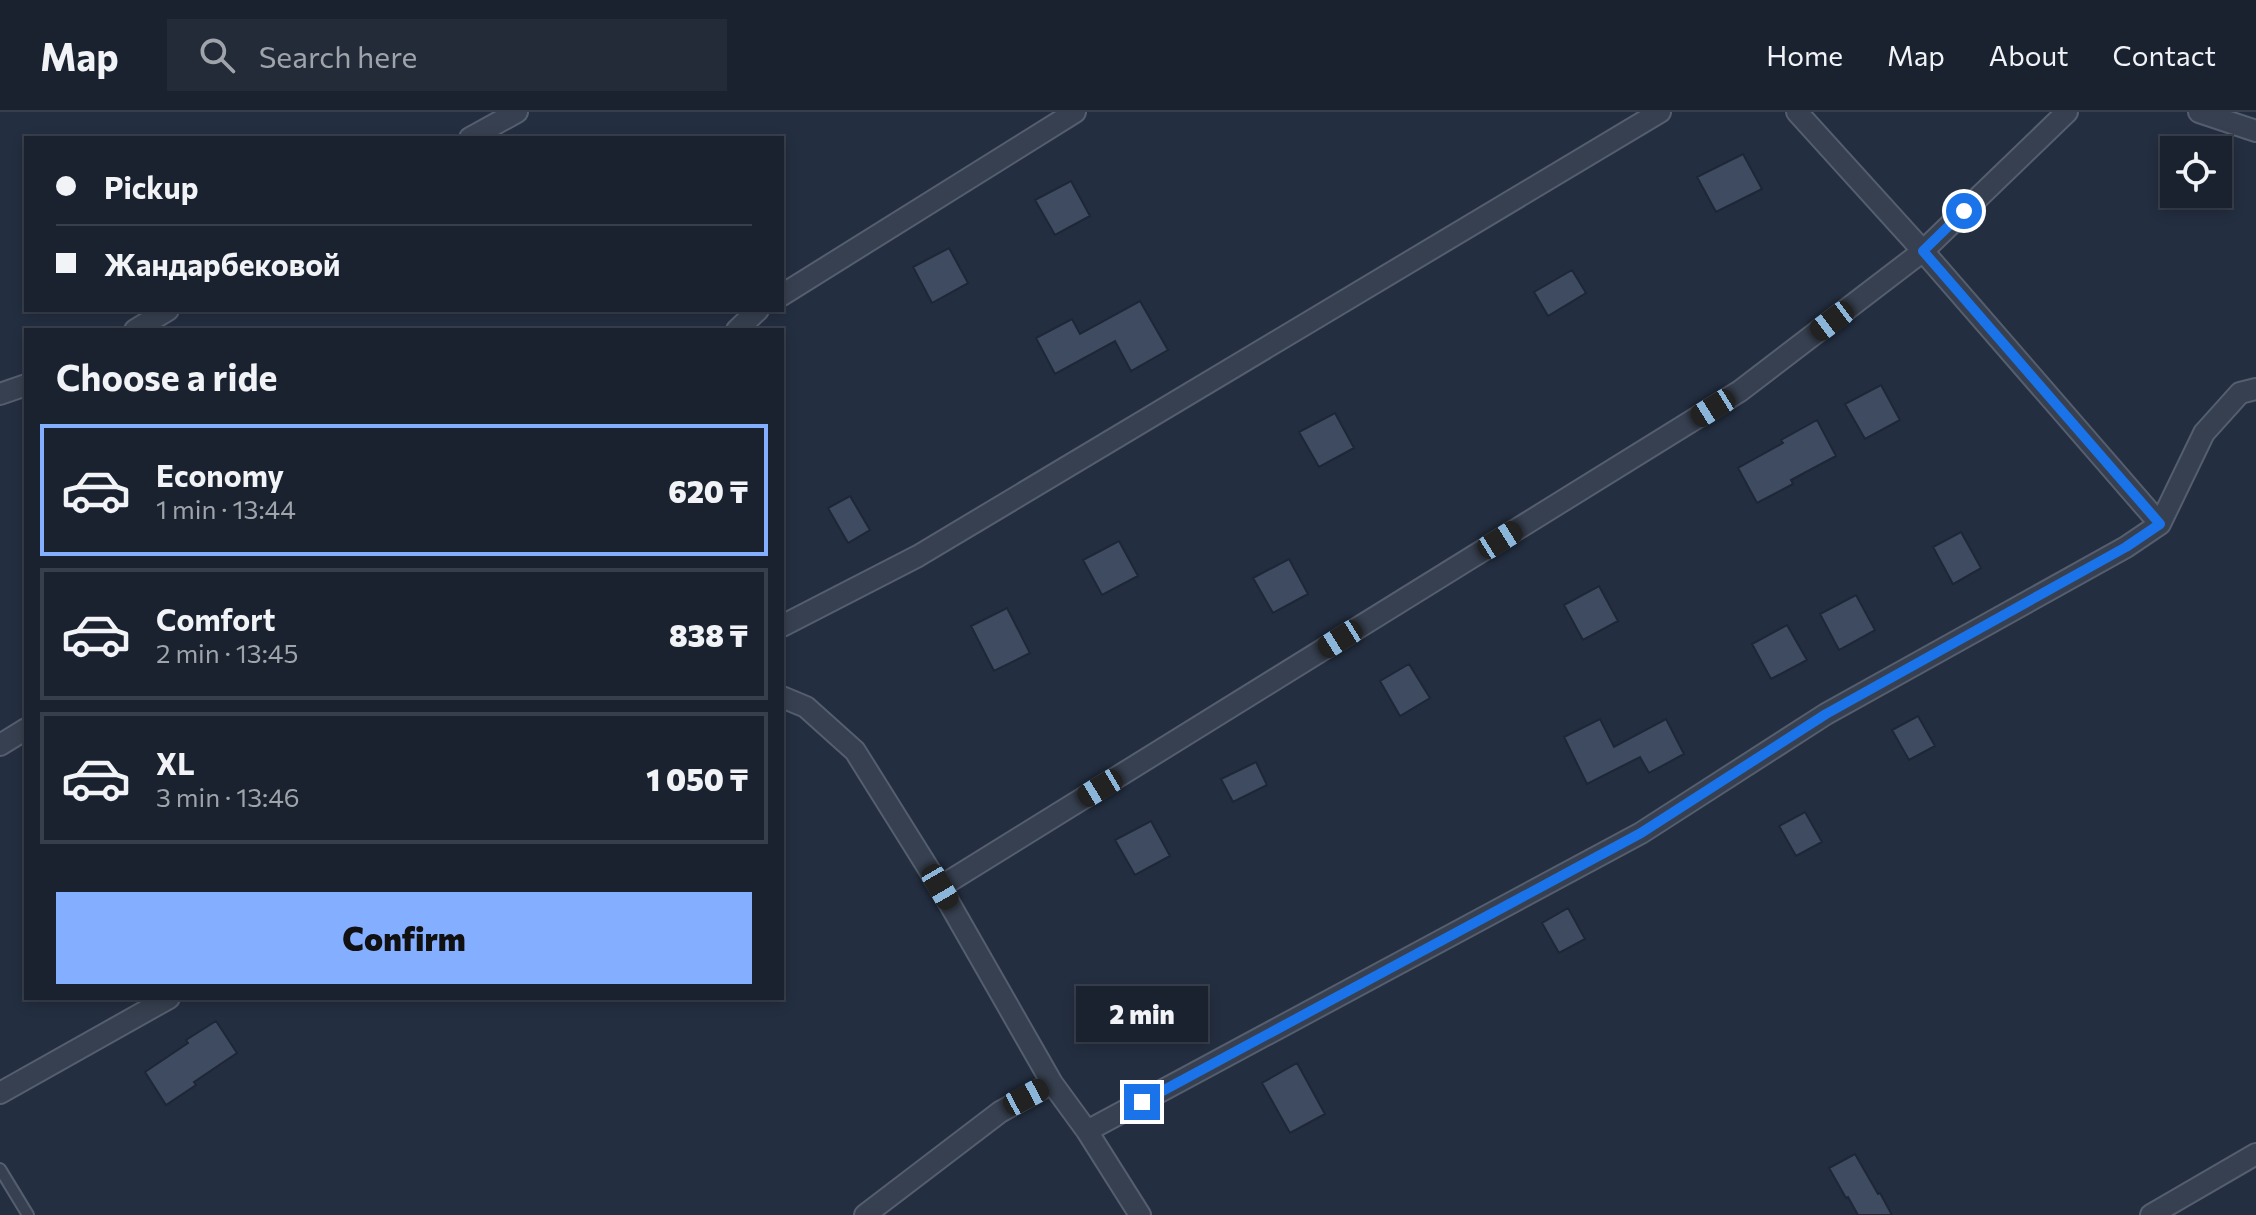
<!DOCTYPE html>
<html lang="en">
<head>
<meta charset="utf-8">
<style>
  body { margin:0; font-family:Commissioner,sans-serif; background:#232a38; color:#f1f3f6; height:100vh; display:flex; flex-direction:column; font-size:30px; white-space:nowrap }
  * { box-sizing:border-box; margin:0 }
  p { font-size:26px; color:#9fa4ab }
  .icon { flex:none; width:44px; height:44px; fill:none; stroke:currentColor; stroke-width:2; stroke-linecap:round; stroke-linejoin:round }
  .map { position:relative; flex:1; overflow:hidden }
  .drawer { position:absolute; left:24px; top:216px; width:760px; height:672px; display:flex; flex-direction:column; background:#1a2230; border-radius:0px; box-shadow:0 4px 12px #0003,0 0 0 2px #383f4c }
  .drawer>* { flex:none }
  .hud { position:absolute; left:24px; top:24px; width:760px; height:176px; border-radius:0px; box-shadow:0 4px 12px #0003,0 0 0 2px #383f4c; display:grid; align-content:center; height:176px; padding:0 32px; background:#1a2230 }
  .tools { position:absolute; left:2160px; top:24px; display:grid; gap:16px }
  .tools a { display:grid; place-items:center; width:72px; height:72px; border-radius:0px; background:#1a2230; box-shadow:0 4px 12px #0003,0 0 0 2px #383f4c; font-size:40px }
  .end { position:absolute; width:36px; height:36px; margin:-18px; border:10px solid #1a73e8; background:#fff; box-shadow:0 0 0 4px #fff }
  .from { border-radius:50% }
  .bubble { position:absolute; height:56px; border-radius:0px; background:#1a2230; box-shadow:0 4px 12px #0003,0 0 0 2px #383f4c; font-size:26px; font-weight:800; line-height:56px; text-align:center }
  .car { position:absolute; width:24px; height:48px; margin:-24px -12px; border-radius:10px; box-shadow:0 0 6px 2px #0007; background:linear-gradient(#222 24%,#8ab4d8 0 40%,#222 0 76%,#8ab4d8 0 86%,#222 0) }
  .hud b { display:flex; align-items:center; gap:28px; height:76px; font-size:30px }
  .hud b+b { border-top:2px solid #383f4c }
  .hud i { width:20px; height:20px; background:#f1f3f6 }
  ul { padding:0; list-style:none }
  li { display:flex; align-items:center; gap:24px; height:132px; margin:0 16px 12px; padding:0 16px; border:4px solid #383f4c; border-radius:0px }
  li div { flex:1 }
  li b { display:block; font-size:30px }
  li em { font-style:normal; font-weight:800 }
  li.active { border-color:#84aeff }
  li>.icon { width:72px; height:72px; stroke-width:1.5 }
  h2 { padding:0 32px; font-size:36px; line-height:96px }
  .cta { display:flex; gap:16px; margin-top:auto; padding:16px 32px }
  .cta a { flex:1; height:92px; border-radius:0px; background:#84aeff; color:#111; font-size:32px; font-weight:800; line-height:92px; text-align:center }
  header { display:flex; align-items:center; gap:48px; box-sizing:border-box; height:112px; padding:0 40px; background:#1a2230; border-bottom:2px solid #383f4c }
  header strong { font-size:38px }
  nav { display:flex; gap:44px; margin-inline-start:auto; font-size:28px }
  .search { width:560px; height:72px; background:#232a38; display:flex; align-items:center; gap:20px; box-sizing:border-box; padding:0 28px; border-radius:0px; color:#9fa4ab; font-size:30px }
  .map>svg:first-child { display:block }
</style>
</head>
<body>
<header>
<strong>Map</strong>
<div class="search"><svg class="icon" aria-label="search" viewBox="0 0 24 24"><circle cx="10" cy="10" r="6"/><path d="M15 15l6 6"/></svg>Search here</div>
<nav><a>Home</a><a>Map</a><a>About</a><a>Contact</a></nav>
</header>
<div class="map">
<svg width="2256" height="1103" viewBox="0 0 2256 1103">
  <rect width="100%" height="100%" fill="#232e40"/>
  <path fill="#3e4b60" stroke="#1e2737" stroke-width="2" d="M 1743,42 L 1762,77 L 1716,100 L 1697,65 Z
    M 1071,69 L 1090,104 L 1055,123 L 1035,88 Z
    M 949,136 L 968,171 L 932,191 L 913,155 Z
    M 1572,158 L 1586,181 L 1548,204 L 1534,180 Z
    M 1140,189 L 1168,238 L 1131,259 L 1115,229 L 1055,262 L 1036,226 L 1072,207 L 1080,222 Z
    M 1881,273 L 1900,308 L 1865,327 L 1845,292 Z
    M 1335,301 L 1354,336 L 1319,355 L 1299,320 Z
    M 1817,308 L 1836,344 L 1791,368 L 1793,372 L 1757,391 L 1738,356 L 1783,331 L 1781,328 Z
    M 850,384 L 870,418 L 848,431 L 828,396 Z
    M 1961,420 L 1981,456 L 1953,472 L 1933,435 Z
    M 1119,429 L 1138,464 L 1102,483 L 1083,448 Z
    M 1289,447 L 1308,482 L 1273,501 L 1253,466 Z
    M 1599,474 L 1618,509 L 1583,528 L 1564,493 Z
    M 1856,483 L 1875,518 L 1839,538 L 1820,502 Z
    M 1007,496 L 1030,541 L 994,559 L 971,514 Z
    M 1787,513 L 1807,548 L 1771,567 L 1752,532 Z
    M 1409,552 L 1430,586 L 1400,604 L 1380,569 Z
    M 1918,604 L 1935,634 L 1909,648 L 1892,618 Z
    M 1600,607 L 1614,635 L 1666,607 L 1684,642 L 1649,661 L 1640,645 L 1587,672 L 1564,625 Z
    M 1256,650 L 1267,673 L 1233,690 L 1221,667 Z
    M 1805,700 L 1822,730 L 1796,744 L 1779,714 Z
    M 1151,709 L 1170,744 L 1135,763 L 1115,728 Z
    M 1568,796 L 1585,827 L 1559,841 L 1542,811 Z
    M 216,909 L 237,941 L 194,970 L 196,973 L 166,993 L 145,960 L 188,931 L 186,928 Z
    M 1297,951 L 1325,1002 L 1290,1021 L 1262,971 Z
    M 1855,1042 L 1878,1082 L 1880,1081 L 1892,1103 L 1858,1103 L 1848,1085 L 1846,1086 L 1829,1056 Z"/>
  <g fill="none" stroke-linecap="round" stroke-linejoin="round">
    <g stroke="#555e6e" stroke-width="14">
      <path id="service" d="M 0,1057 L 28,1103"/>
    </g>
    <g stroke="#555e6e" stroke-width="24">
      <path id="minor" d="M 1797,0 L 1923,139 L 2160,412
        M 2199,0 L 2256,19
        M 470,26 L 517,0
        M 782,183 L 1075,0
        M 135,218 L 168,198
        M 737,218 L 758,198
        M 0,282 L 26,273
        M 782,514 L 918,444 L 1660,0
        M 782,585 L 806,595 L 855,639 L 940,775 L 1052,971 L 1087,1019 L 1140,1103
        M 0,633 L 26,617
        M 940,775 L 1740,279 L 1923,139 L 2067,0
        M 0,981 L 169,886
        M 1087,1019 L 1641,721 L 1826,602 L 2126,435 L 2160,412 L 2204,321 L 2240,281 L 2256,277
        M 865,1103 L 1000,1000 L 1052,971
        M 2151,1103 L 2256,1042"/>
    </g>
    <use href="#service" stroke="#374050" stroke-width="10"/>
    <use href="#minor" stroke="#374050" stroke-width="20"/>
  </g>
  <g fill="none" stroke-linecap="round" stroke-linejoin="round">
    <path stroke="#1a73e8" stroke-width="10" d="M 1142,990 L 1641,721 L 1826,602 L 2126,435 L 2160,412 L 1923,139 L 1964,99"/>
  </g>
</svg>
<div class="tools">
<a><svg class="icon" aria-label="locate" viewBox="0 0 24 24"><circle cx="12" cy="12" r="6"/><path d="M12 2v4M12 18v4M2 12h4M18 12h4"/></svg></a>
</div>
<i class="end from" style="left:1964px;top:99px"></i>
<i class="end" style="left:1142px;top:990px"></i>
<div class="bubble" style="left:1076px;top:874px;width:132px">2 min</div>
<i class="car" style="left:1832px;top:209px;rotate:233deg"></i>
<i class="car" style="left:1713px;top:296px;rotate:238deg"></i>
<i class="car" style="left:1500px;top:428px;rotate:58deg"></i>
<i class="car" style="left:1340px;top:527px;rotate:238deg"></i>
<i class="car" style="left:1100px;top:676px;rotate:239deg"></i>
<i class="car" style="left:940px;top:775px;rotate:150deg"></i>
<i class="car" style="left:1026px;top:985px;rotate:62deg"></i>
<div class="hud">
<b><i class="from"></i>Pickup</b>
<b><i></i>Жандарбековой</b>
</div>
<section class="drawer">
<h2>Choose a ride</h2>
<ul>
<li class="active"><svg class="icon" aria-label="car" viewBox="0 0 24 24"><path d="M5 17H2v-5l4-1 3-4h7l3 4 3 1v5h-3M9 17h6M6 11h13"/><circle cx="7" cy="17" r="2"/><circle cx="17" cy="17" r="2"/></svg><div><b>Economy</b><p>1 min · 13:44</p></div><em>620 ₸</em></li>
<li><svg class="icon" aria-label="car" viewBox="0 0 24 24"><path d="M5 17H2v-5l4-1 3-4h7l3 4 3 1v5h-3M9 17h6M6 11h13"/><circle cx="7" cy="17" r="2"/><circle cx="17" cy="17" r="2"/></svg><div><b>Comfort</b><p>2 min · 13:45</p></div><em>838 ₸</em></li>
<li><svg class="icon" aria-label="car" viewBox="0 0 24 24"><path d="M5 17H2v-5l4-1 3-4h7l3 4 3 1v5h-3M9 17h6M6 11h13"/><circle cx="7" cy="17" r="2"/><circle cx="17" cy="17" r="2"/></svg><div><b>XL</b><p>3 min · 13:46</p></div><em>1 050 ₸</em></li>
</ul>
<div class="cta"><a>Confirm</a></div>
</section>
</div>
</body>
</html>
